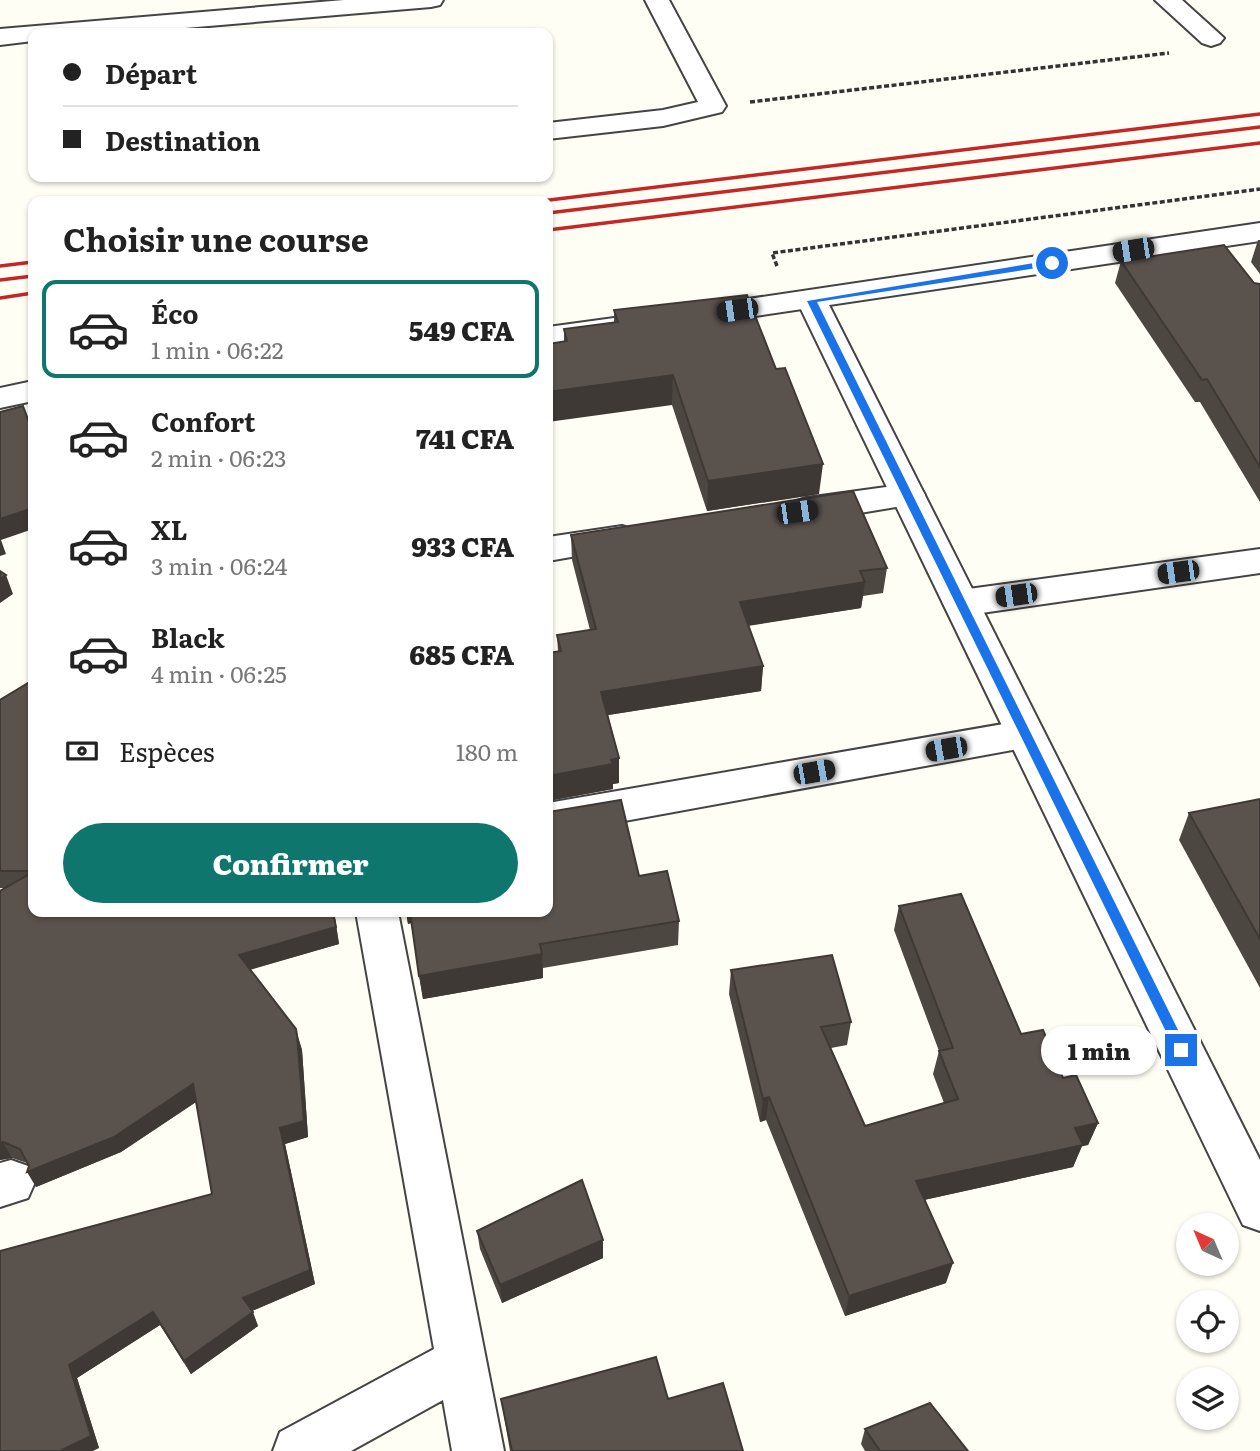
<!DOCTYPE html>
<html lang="fr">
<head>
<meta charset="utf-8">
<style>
  body { margin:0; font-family:Literata,serif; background:#f2f2f2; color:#222; height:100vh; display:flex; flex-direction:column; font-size:26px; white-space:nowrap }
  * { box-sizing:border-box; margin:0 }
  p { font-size:23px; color:#767676 }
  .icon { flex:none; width:38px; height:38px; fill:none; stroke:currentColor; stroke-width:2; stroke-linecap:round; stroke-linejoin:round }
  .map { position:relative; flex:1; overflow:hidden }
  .details { position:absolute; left:28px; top:196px; width:525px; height:721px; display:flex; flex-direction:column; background:#fff; border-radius:14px; box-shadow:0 2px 5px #0004 }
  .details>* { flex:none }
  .top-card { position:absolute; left:28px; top:28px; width:525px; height:154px; border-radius:14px; box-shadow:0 2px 5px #0004; display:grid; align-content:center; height:154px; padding:0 35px; background:#fff }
  .needle { width:46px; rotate:316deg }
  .buttons { position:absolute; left:1176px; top:1213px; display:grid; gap:14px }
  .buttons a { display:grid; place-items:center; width:63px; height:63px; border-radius:50%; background:#fff; box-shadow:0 2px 5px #0004; font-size:35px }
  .end { position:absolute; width:32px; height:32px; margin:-16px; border:9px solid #1a73e8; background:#fff; box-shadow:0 0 0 4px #fff }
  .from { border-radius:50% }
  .bubble { position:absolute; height:49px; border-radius:24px; background:#fff; box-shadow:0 2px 5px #0004; font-size:23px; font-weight:800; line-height:49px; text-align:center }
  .car { position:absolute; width:21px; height:42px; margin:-21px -10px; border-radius:9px; box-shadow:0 0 5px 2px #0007; background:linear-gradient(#222 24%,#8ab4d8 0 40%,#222 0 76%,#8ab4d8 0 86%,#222 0) }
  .top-card b { display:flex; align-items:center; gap:24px; height:66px; font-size:26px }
  .top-card b+b { border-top:2px solid #e0e0e0 }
  .top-card i { width:18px; height:18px; background:#222 }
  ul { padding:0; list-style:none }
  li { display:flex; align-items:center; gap:21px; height:98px; margin:0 14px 10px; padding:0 21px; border:4px solid transparent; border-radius:14px }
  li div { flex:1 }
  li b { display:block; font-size:26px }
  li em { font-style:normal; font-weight:800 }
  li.active { border-color:#0f766e }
  li>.icon { width:63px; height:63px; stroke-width:1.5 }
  h2 { padding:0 35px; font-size:32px; line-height:84px }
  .pay { display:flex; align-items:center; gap:18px; height:77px; padding:0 35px; font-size:26px }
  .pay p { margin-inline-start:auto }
  .primary-button { display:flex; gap:14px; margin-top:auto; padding:14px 35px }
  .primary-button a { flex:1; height:80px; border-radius:42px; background:#0f766e; color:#fff; font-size:28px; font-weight:800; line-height:80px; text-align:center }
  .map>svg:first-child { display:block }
</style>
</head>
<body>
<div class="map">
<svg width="1260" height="1451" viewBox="0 0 1260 1451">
  <rect width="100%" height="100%" fill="#fffef4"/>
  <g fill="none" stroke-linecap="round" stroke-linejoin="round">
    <g stroke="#444" stroke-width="4">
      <path id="minor" d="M 645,0 L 669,0 L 726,106 L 722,112 L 663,126 L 548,139 L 548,123 L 663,110 L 698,102 Z
        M 1155,0 L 1182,0 L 1224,38 L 1220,43 L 1211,46 L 1202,43 Z
        M 1260,223 L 1260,241 L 701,324 L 690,321 L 686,315 L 690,309 L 701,306 Z
        M 614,318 L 625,320 L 629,327 L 625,334 L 548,345 L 548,327 Z
        M 33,381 L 33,401 L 0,408 L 0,388 Z
        M 908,484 L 920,487 L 925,495 L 920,503 L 806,522 L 794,518 L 789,510 L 794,502 L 806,498 Z
        M 622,526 L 634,530 L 639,538 L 634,546 L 548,561 L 548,537 Z
        M 1260,549 L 1260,573 L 961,616 L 948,612 L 943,603 L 948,594 L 961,590 Z
        M 1026,720 L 1040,725 L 1045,735 L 1040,745 L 548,835 L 548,803 Z
        M 356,912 L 398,912 L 504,1451 L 452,1451 L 443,1400 L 351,1451 L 273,1451 L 280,1432 L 434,1349 Z
        M 11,1160 L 28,1166 L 35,1182 L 28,1198 L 0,1207 L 0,1163 Z"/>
    </g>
    <g stroke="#444" stroke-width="4">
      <path id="tertiary" d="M 344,0 L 443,0 L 440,5 L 431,7 L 126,33 L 33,33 L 33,41 L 0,45 L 0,29 Z
        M 812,292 L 823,295 L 827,301 L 1260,1160 L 1260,1231 L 1243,1225 L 797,301 L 801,295 Z"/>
    </g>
    <path stroke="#333" stroke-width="3.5" stroke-dasharray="5 2.5" stroke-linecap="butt" d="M 750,102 L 1169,53
      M 777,266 L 772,253 L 1260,189"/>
    <use href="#minor" fill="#fff" fill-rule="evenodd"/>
    <use href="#tertiary" fill="#fff" fill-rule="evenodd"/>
    <path stroke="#c42725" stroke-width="3.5" d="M 541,201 L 1260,114
      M 548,213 L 1260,127
      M 548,230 L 1260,143
      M 0,266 L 33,262
      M 0,280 L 33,276
      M 0,298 L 33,293"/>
  </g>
  <path fill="#4d4742" d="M 1258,240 L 1260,240 L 1260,274 L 1251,262 Z
    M 1121,261 L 1260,284 L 1260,502 L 1200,402 L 1195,402 L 1115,283 Z
    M 614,310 L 819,494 L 707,511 L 672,405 L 564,342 L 564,329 L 614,323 Z
    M 571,535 L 887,568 L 883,593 L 863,596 L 861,608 L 748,626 L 763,666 L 761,691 L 608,715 L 619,758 L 619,783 L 613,784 L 613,789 L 548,801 L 548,653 L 558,652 L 557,635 L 590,630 L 572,560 Z
    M 33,680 L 33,912 L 334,912 L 339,944 L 250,970 L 296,1029 L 302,1050 L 308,1137 L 285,1144 L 315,1284 L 252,1311 L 258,1326 L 191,1374 L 160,1325 L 77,1378 L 99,1448 L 0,1451 L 212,1194 L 196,1102 L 121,1152 L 36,1187 L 27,1163 L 12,1158 L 0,1160 L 0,891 L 6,888 L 0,888 L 0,700 Z
    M 1260,799 L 1260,988 L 1179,840 L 1189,813 Z
    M 639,876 L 679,921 L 678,945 L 543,968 L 543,978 L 423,999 L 411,923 L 408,924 L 406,912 L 548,912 Z
    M 899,906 L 1063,1078 L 1098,1123 L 1088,1145 L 1082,1146 L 1073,1167 L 924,1200 L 946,1283 L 845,1316 L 766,1120 L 760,1122 L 729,994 L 731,970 L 851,1022 L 847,1045 L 831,1048 L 865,1126 L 944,1103 L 933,1074 L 939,1051 L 894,930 Z
    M 477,1231 L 603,1258 L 502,1303 L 480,1249 Z
    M 501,1399 L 668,1399 L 743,1451 L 510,1451 Z
    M 865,1429 L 968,1451 L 865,1451 L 861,1444 Z"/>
  <path fill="#3f3936" d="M 673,375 L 672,405 L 548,422 L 548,392 Z
    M 823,464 L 819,494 L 707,511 L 708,481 Z
    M 33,508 L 33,529 L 1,540 L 6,554 L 0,556 L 0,519 Z
    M 6,575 L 13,594 L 0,603 L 0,579 Z
    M 865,582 L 861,608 L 738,627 L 740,602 Z
    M 763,666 L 761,691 L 602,716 L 601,692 Z
    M 619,758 L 619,783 L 613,784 L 613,789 L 548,801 L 548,776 Z
    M 333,912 L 334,912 L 339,944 L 244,971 L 239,955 Z
    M 406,912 L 410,912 L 412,923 L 408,924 Z
    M 542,954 L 543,978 L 423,999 L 419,976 Z
    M 297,1035 L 302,1050 L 308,1137 L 285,1144 L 315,1284 L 249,1312 L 243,1298 L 280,1128 Z
    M 193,1084 L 199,1100 L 121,1152 L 36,1187 L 27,1172 Z
    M 769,1097 L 766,1120 L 760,1122 L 763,1099 Z
    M 1098,1123 L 1088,1145 L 1082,1146 L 1073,1167 L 910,1203 L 916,1181 L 1075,1128 Z
    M 3,1142 L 12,1158 L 0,1160 L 0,1143 Z
    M 603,1240 L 603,1258 L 502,1303 L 500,1285 Z
    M 953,1263 L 946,1283 L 845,1316 L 849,1296 Z
    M 153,1312 L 160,1325 L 77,1378 L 99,1448 L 93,1451 L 60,1451 L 69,1365 Z
    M 253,1312 L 258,1326 L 191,1374 L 184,1361 Z"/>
  <path fill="#5a524d" stroke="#3f3936" stroke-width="2" d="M 1224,245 L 1254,283 L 1260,284 L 1260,467 L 1207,379 L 1202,380 L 1121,261 Z
    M 747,295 L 776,369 L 785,368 L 823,464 L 708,481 L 673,375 L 548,392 L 548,344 L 567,341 L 564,329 L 618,322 L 614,310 Z
    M 23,406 L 29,422 L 33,422 L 33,508 L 0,519 L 0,412 Z
    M 853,491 L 887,568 L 860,571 L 865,582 L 740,602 L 763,666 L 601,692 L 619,758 L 611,760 L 613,764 L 548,776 L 548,653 L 561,651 L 557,635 L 596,629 L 571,535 Z
    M 0,571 L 6,575 L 0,579 Z
    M 33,680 L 33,871 L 0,871 L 0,700 Z
    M 1260,799 L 1260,939 L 1189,813 Z
    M 621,800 L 639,876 L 667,871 L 679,921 L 540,944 L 542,954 L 419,976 L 410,912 L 548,912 L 548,812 Z
    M 33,872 L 33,912 L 333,912 L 336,927 L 239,955 L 296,1029 L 297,1035 L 304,1121 L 280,1128 L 310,1270 L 243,1298 L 253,1312 L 184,1361 L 153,1312 L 69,1365 L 91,1436 L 60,1451 L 0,1451 L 0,1251 L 212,1194 L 193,1084 L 114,1137 L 27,1172 L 29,1166 L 20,1149 L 3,1142 L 0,1143 L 0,891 Z
    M 961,894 L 1021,1034 L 1043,1030 L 1063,1078 L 1076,1075 L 1098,1123 L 1075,1128 L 1083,1145 L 916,1181 L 953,1263 L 849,1296 L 769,1097 L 763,1099 L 731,970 L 832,955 L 851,1022 L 821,1027 L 865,1126 L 958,1099 L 939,1051 L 953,1048 L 899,906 Z
    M 582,1180 L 603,1240 L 500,1285 L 477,1231 Z
    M 656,1357 L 668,1399 L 723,1383 L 743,1451 L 512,1451 L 501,1399 Z
    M 930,1403 L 968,1451 L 880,1451 L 865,1429 Z"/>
  <path fill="#1a73e8" d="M 1052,260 L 1056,261 L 1056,265 L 817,302 L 1186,1046 L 1186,1054 L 1177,1054 L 807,301 Z"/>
</svg>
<div class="buttons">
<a><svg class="needle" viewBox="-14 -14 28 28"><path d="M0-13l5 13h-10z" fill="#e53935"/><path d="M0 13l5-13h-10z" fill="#767676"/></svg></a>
<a><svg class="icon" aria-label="locate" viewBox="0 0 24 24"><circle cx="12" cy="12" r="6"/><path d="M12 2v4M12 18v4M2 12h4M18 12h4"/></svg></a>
<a><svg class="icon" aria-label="layers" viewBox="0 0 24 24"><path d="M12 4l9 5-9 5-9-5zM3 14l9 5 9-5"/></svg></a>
</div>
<i class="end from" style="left:1052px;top:263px"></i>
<i class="end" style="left:1181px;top:1050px"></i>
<div class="bubble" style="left:1041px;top:1026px;width:116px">1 min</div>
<i class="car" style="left:1133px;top:250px;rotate:261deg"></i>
<i class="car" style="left:737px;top:310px;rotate:262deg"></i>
<i class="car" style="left:797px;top:512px;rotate:82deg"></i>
<i class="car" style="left:1178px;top:572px;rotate:262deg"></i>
<i class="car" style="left:1016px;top:595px;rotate:262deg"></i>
<i class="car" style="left:946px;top:749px;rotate:260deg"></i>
<i class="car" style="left:814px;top:772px;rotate:80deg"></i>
<div class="top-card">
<b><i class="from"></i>Départ</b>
<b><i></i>Destination</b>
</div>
<section class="details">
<h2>Choisir une course</h2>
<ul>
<li class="active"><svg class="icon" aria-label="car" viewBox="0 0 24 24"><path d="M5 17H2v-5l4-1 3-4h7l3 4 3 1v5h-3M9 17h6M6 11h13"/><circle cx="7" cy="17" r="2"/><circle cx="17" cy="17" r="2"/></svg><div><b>Éco</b><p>1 min · 06:22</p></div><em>549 CFA</em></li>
<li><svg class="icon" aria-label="car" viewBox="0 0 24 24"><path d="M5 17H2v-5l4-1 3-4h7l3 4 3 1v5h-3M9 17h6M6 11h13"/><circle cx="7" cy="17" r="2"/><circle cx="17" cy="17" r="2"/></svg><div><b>Confort</b><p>2 min · 06:23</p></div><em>741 CFA</em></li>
<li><svg class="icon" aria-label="car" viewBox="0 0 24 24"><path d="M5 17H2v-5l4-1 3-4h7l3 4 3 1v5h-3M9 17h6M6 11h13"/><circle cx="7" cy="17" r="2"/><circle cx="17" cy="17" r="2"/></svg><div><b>XL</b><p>3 min · 06:24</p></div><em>933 CFA</em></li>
<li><svg class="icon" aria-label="car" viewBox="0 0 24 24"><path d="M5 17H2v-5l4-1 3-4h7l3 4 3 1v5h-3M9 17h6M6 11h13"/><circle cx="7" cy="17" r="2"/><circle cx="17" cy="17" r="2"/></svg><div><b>Black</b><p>4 min · 06:25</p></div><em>685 CFA</em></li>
</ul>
<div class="pay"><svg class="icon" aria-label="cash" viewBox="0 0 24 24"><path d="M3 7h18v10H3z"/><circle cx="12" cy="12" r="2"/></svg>Espèces<p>180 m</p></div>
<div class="primary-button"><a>Confirmer</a></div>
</section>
</div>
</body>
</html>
